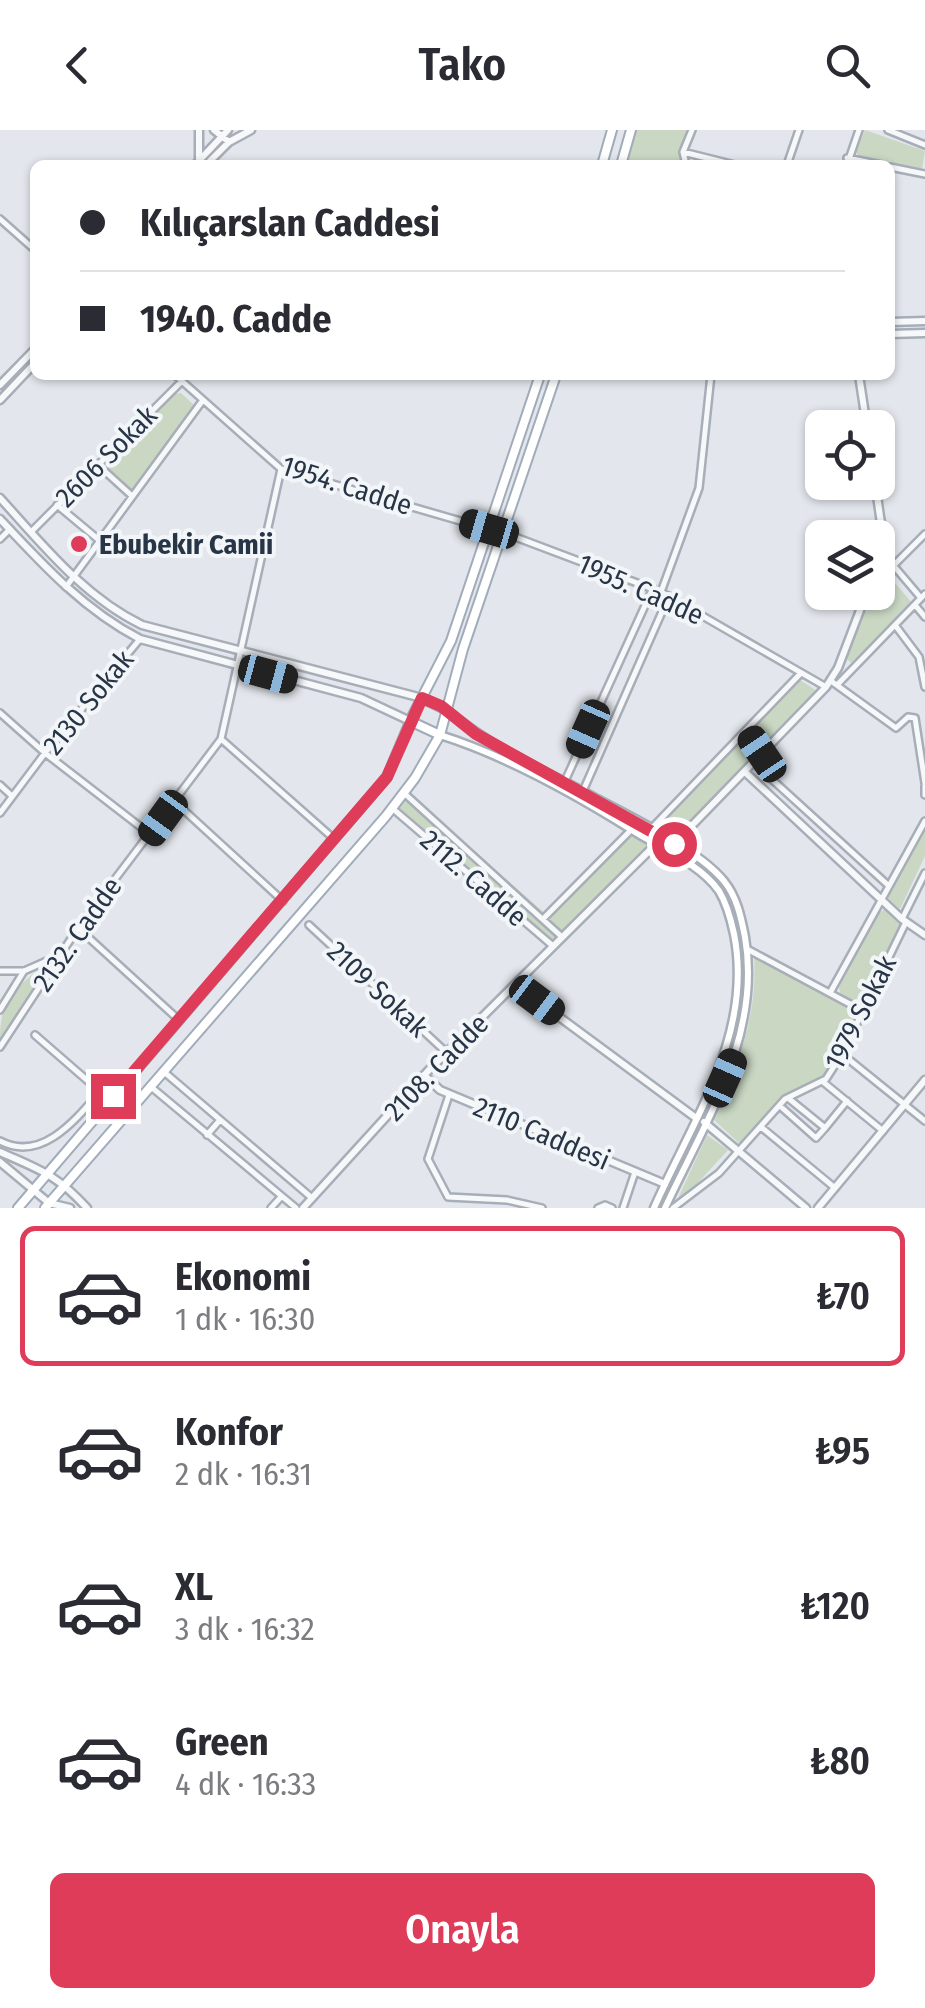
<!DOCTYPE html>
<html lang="tr">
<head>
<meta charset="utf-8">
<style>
  body { margin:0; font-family:"Fira Sans Condensed",sans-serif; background:#f2f2f3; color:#2b2b33; height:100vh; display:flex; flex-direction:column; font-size:38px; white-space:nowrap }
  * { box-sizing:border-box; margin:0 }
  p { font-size:32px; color:#7c7c81 }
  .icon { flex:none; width:55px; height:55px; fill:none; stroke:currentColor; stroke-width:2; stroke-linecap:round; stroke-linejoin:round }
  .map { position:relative; height:1078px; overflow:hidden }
  .side { display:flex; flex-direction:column; background:#fff; flex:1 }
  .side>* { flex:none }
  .guide { position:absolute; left:30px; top:30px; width:865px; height:220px; border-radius:15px; box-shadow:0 2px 8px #0004; display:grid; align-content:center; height:220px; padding:0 50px; background:#fff }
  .buttons { position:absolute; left:805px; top:280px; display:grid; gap:20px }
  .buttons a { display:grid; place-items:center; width:90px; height:90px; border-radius:15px; background:#fff; box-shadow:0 2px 8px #0004; font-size:50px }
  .end { position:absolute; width:45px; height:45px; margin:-22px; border:12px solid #de3c59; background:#fff; box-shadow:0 0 0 5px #fff }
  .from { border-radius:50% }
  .car { position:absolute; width:30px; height:60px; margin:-30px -15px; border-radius:12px; box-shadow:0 0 8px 2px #0007; background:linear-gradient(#222 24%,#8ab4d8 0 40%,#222 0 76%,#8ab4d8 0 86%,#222 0) }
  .guide b { display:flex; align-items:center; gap:35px; height:95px; font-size:38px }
  .guide b+b { border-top:2px solid #e1e1e2 }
  .guide i { width:25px; height:25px; background:#2b2b33 }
  ul { padding:18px 0 0; list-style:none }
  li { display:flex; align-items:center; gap:30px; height:140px; margin:0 20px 15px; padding:0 30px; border:5px solid transparent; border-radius:15px }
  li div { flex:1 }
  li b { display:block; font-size:38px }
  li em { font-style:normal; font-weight:600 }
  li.selected { border-color:#de3c59 }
  li>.icon { width:90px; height:90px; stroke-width:1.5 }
  .button { display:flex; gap:20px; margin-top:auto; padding:20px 50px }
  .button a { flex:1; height:115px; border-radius:15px; background:#de3c59; color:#fff; font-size:40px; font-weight:600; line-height:115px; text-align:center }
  header { display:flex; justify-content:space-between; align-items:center; height:130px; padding:0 50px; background:#fff; font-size:45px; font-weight:600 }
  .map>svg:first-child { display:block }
</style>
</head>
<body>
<header><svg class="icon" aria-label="back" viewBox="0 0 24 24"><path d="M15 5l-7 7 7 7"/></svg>Tako<svg class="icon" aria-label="search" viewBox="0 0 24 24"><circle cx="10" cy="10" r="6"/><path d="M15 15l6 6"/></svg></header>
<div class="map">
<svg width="925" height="1078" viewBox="0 0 925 1078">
  <rect width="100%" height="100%" fill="#e3e7ed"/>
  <path fill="#c9d7c3" d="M 633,0 L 690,0 L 682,23 L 683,35 L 624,35 Z
    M 865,0 L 925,21 L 922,39 L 858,26 L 856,22 Z
    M 181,263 L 194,275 L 132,361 L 102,335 L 175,264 Z
    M 885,441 L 912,473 L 911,476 L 851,533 L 847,529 L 872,463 L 878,462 L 879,443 Z
    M 800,550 L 817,561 L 764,616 L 753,599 Z
    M 744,607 L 756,625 L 676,707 L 657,698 Z
    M 408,663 L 548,786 L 629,702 L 647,713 L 648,719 L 563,800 L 552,821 L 393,682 Z
    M 925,691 L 925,726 L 900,779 L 884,765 Z
    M 885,779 L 901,796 L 865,873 L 860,875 L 840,863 L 839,857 L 879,783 Z
    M 754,826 L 858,882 L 825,945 L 785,964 L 740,1014 L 713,989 C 738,935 758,887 754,826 Z
    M 34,843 L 42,849 L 0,910 C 0,876 8,865 34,843 Z
    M 707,1005 L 728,1020 L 695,1056 L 697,1059 L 675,1075 Z"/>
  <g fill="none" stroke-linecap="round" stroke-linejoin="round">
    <g stroke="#a7aeb8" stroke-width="10">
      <path id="minor" d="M 888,0 L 925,15
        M 683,22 L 735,35
        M 847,28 L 882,35
        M 686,35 L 683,22 L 692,0
        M 787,35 L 799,0
        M 847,35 L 859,0
        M 890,37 L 925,44
        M 0,89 L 35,120
        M 175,245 L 281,339 L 488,399
        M 98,335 L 131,365
        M 57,375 L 99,410
        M 31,402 L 182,251
        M 502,402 L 661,462 L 826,557
        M 0,409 L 10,399
        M 882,422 L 921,468
        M 893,436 L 925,404
        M 66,457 L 203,270
        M 661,462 L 699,358 L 711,245
        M 915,475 L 925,487
        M 895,495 L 919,527 L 925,557
        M 831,551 L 896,598 L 908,587 L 915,588 L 925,653
        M 837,555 L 925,464
        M 0,583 L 45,623 L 151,705
        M 747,602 L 762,624
        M 221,609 L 333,708
        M 754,633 L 889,756
        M 565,651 L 653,458
        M 0,655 L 12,666
        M 925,655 L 925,665
        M 583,661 L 669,466
        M 404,663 L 562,807
        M 175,672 L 283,771
        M 392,678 L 553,816
        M 0,683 L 45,623 L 140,509
        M 651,699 L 801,543
        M 543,789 L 631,700
        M 902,789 L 925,743
        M 309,795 L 447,923
        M 78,798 L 179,890
        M 747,819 L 863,881
        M 0,841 L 24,841 L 58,826
        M 830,863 L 925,691
        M 0,880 L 24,841
        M 0,917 L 78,798 L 221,609 L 281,339
        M 842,924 L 925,991
        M 163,941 L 312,1068
        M 822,951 L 883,1001
        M 150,956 L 296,1078
        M 449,965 L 428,1029 L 448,1067 L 507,1070 L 542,1078
        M 788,968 L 825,998 L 847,971
        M 780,976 L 816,1008 L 825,998
        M 761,997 L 835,1058
        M 207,1005 L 220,990
        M 0,1011 C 40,1032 73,993 98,964 L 96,958 L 35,905
        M 271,1078 L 281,1067
        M 598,1078 L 605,1075 L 612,1078
        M 623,1078 L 635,1042
        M 673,1078 L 719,1043 L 785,969 L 826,949 L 842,924 L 906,792"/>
    </g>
    <g stroke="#a7aeb8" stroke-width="11">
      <path id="tertiary" d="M 214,0 L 229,12
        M 199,28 L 199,0
        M 195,35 L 228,0
        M 206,35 L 229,12 L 251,0
        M 890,192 L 925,191
        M 890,204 L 925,203
        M 859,245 L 867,298
        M 0,255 L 35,219
        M 0,270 L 35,233
        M 875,352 L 884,414 L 878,434
        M 0,368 C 42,414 84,467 142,495 L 422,568
        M 0,389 C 42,434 84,480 140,509 L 361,568 L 410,591
        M 745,642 L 902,789 L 925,805
        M 675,713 L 826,557 L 838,538 L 867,462
        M 516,855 L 696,988
        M 424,945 L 440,960 L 665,1054
        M 704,992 L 806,1078
        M 0,1022 C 40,1040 56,1044 87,1078
        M 0,1032 L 49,1073 L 70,1078
        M 303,1078 L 428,941 L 656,714
        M 818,1078 L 925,950"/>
    </g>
    <g stroke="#a7aeb8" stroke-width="11">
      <path id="secondary" d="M 447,580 C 491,618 546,641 597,669 C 632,687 700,721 724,751 C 737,767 741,787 745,807 C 762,905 705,992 665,1078
        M 440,605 C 507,626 573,663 632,700 C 660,718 699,733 719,761 C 727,774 731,790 734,804 C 754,904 692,991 654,1078"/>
    </g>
    <g stroke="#a1acba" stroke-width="12">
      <path id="primary" d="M 602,35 L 612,0
        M 621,35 L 631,0
        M 422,568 L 447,580
        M 410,591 L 440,605
        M 18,1078 L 387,647 L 412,587 L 451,511 L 540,245
        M 45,1078 L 386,686 L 415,648 L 440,605 L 463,519 L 556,245"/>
    </g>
    <use href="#minor" stroke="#f7f8fa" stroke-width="5"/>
    <use href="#tertiary" stroke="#f7f8fa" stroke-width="6"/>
    <use href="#secondary" stroke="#fff" stroke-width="6"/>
    <use href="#primary" stroke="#fff" stroke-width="8"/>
  </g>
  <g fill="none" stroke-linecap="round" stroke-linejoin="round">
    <path stroke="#de3c59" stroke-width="12" d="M 113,966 L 387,647 L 422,568 L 441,576 L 476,604 L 674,714"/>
  </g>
  <circle fill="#de3c59" stroke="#f3f6f9" stroke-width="4" cx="79" cy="414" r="10"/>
  <g text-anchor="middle" stroke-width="8" stroke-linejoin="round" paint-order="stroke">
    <g font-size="28" fill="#283547" stroke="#f3f6f9">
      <text transform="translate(106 326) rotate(-45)" y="10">2606 Sokak</text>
      <text transform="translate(347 355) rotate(18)" y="10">1954. Cadde</text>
      <text transform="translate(641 459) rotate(24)" y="10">1955. Cadde</text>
      <text transform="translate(88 572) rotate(-51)" y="10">2130 Sokak</text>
      <text transform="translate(474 748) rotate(41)" y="10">2112. Cadde</text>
      <text transform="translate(77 804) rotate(-55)" y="10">2132. Cadde</text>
      <text transform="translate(378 859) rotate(43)" y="10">2109 Sokak</text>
      <text transform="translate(860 882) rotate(-63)" y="10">1979 Sokak</text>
      <text transform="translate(436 937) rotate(-46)" y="10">2108. Cadde</text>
      <text transform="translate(542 1003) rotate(23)" y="10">2110 Caddesi</text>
    </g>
    <g font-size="28" font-weight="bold" fill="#283547" stroke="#f3f6f9" text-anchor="start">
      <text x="99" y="424">Ebubekir Camii</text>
    </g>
  </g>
</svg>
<div class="buttons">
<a><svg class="icon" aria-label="locate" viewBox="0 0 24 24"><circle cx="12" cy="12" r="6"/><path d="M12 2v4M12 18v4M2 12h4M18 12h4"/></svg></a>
<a><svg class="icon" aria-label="layers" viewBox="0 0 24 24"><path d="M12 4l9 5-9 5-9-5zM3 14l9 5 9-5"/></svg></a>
</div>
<i class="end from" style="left:674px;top:714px"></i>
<i class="end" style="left:113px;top:966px"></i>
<i class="car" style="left:489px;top:399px;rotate:286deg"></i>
<i class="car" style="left:268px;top:544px;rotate:105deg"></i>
<i class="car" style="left:588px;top:599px;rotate:204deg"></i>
<i class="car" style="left:762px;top:624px;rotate:326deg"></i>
<i class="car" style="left:163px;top:688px;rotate:216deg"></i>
<i class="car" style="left:537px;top:870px;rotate:127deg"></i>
<i class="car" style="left:725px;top:948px;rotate:24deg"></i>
<div class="guide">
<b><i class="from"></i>Kılıçarslan Caddesi</b>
<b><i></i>1940. Cadde</b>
</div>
</div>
<section class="side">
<ul>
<li class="selected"><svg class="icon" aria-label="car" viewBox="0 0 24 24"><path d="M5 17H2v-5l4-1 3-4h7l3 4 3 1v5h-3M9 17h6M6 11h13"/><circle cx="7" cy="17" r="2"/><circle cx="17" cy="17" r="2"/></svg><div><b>Ekonomi</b><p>1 dk · 16:30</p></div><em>₺70</em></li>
<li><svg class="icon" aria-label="car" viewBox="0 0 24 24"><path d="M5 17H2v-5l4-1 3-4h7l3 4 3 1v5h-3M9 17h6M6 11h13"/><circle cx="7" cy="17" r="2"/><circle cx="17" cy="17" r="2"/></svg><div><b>Konfor</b><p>2 dk · 16:31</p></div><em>₺95</em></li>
<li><svg class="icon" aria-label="car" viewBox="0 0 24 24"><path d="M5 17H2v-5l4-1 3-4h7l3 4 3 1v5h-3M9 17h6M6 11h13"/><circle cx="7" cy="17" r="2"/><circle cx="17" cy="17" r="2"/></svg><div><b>XL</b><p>3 dk · 16:32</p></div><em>₺120</em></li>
<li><svg class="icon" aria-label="car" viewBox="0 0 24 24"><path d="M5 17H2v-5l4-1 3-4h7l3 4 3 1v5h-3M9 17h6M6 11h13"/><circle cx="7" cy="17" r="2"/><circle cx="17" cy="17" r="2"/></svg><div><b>Green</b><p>4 dk · 16:33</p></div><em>₺80</em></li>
</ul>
<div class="button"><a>Onayla</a></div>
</section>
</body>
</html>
